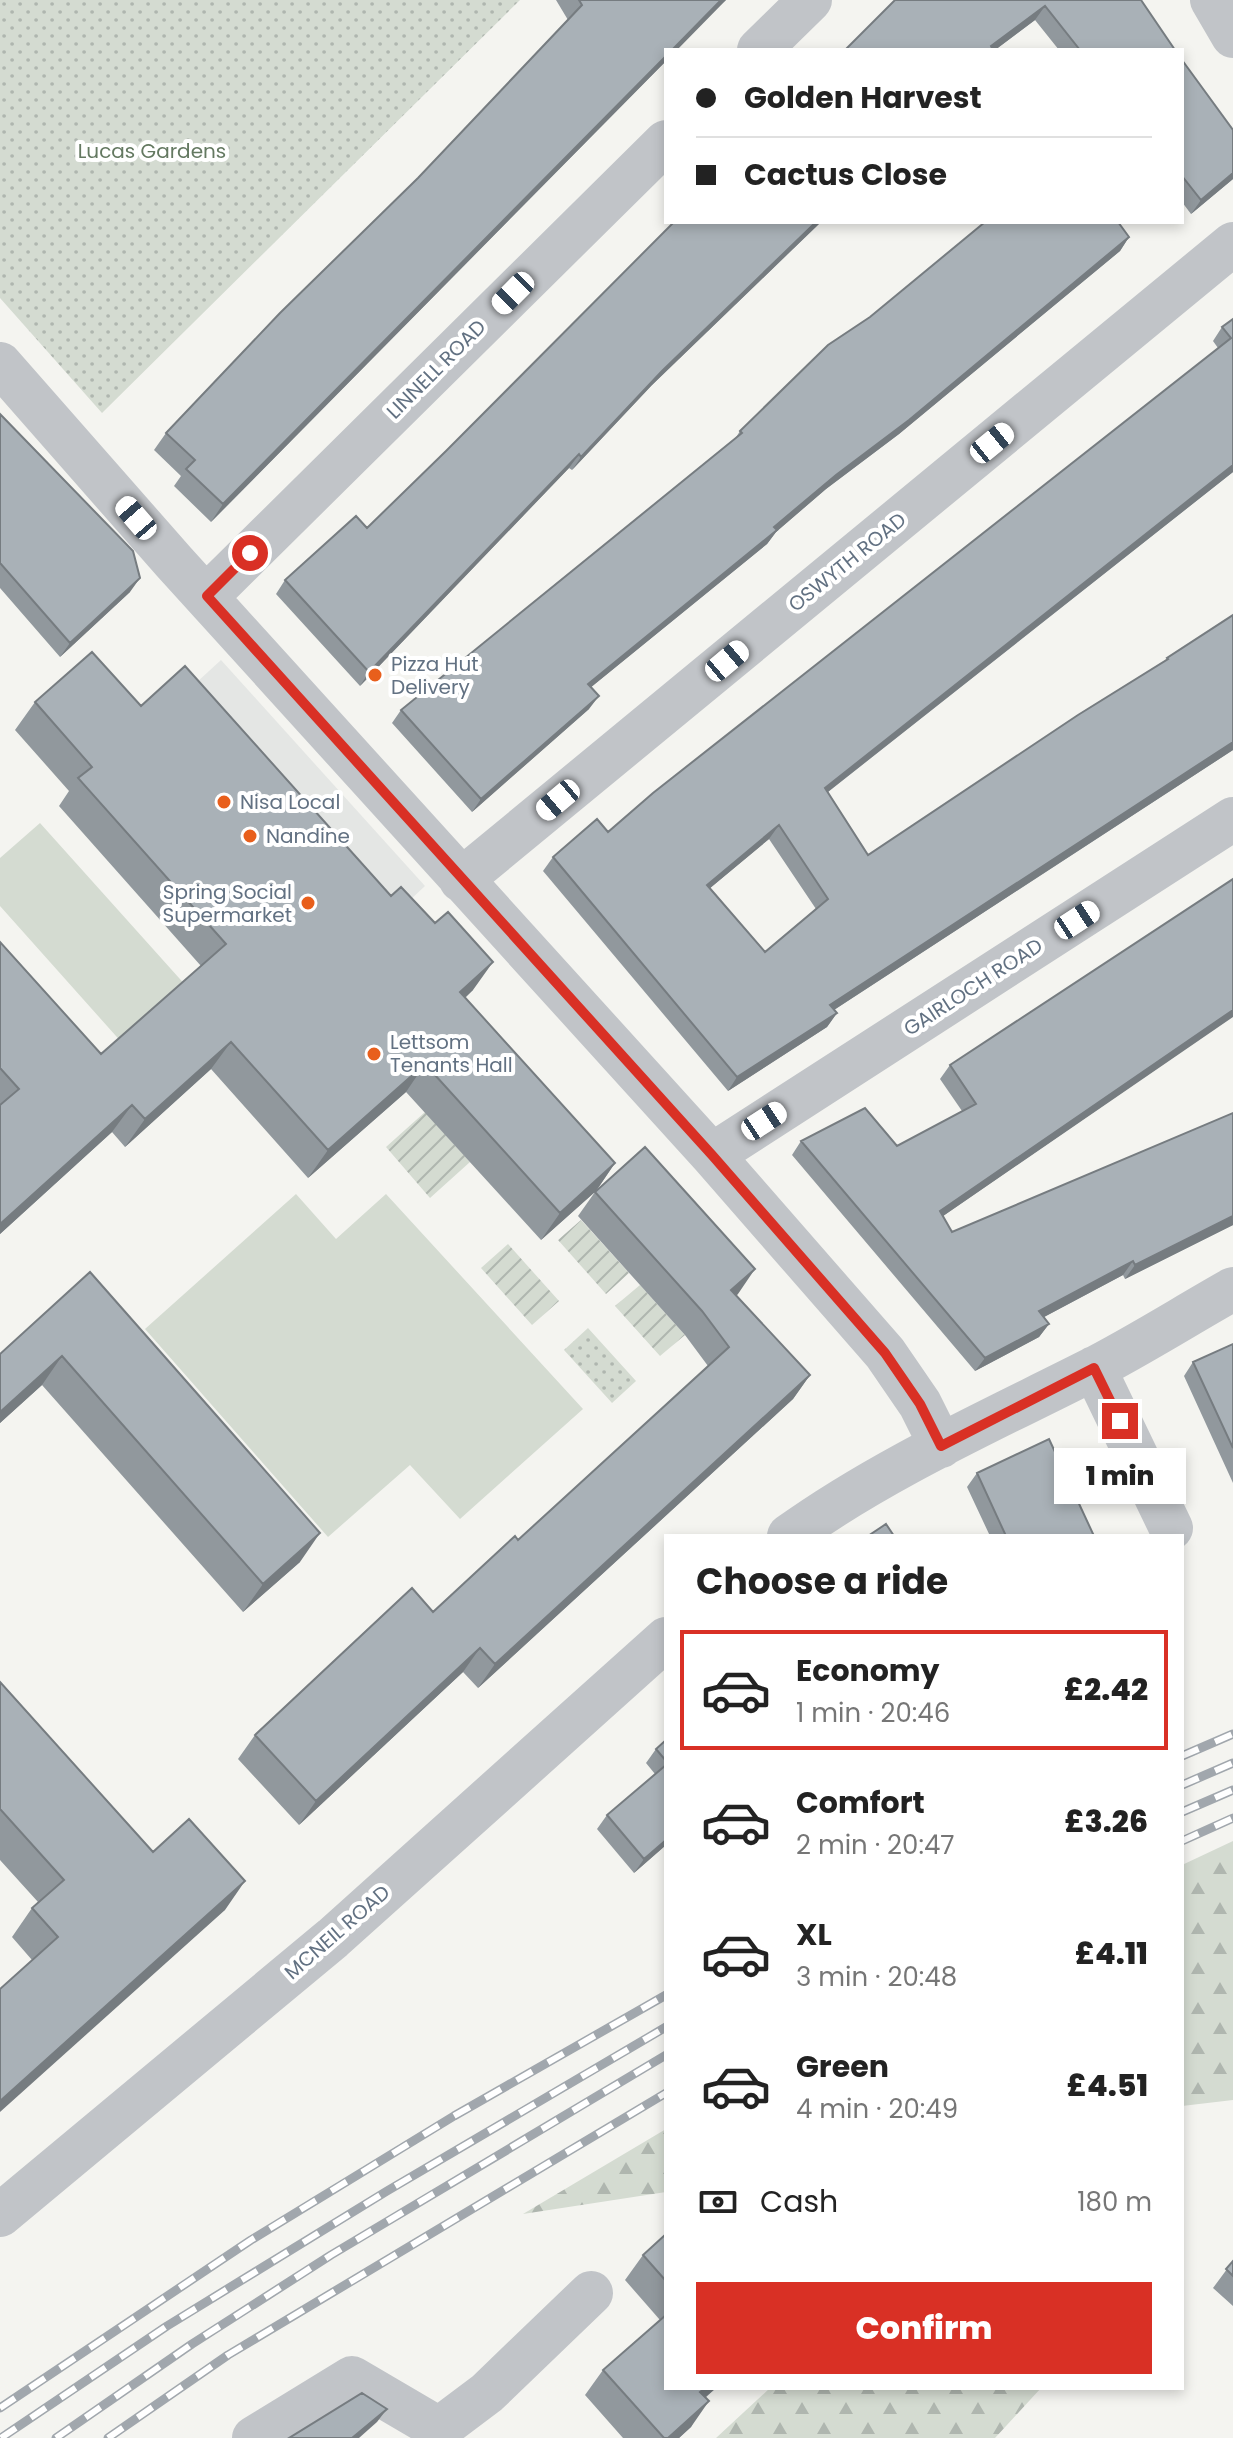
<!DOCTYPE html>
<html lang="en">
<head>
<meta charset="utf-8">
<style>
  body { margin:0; font-family:Poppins,sans-serif; background:#f6f6f6; color:#222; height:100vh; display:flex; flex-direction:column; font-size:30px; white-space:nowrap }
  * { box-sizing:border-box; margin:0 }
  p { font-size:26px; color:#767676 }
  .icon { flex:none; width:44px; height:44px; fill:none; stroke:currentColor; stroke-width:2; stroke-linecap:round; stroke-linejoin:round }
  .map { position:relative; flex:1; overflow:hidden }
  .side { position:absolute; left:664px; top:1534px; width:520px; height:856px; display:flex; flex-direction:column; background:#fff; border-radius:0px; box-shadow:0 4px 12px #0003 }
  .side>* { flex:none }
  .banner { position:absolute; left:664px; top:48px; width:520px; height:176px; border-radius:0px; box-shadow:0 4px 12px #0003; display:grid; align-content:center; height:176px; padding:0 32px; background:#fff }
  .end { position:absolute; width:36px; height:36px; margin:-18px; border:10px solid #d93025; background:#fff; box-shadow:0 0 0 4px #fff }
  .from { border-radius:50% }
  .bubble { position:absolute; height:56px; border-radius:0px; background:#fff; box-shadow:0 4px 12px #0003; font-size:26px; font-weight:800; line-height:56px; text-align:center }
  .car { position:absolute; width:24px; height:48px; margin:-24px -12px; border-radius:10px; box-shadow:0 0 6px 2px #0007; background:linear-gradient(#fff 24%,#345 0 40%,#fff 0 76%,#345 0 86%,#fff 0) }
  .banner b { display:flex; align-items:center; gap:28px; height:76px; font-size:30px }
  .banner b+b { border-top:2px solid #e0e0e0 }
  .banner i { width:20px; height:20px; background:#222 }
  ul { padding:0; list-style:none }
  li { display:flex; align-items:center; gap:24px; height:120px; margin:0 16px 12px; padding:0 16px; border:4px solid transparent; border-radius:0px }
  li div { flex:1 }
  li b { display:block; font-size:30px }
  li em { font-style:normal; font-weight:800 }
  li.selected { border-color:#d93025 }
  li>.icon { width:72px; height:72px; stroke-width:1.5 }
  h2 { padding:0 32px; font-size:36px; line-height:96px }
  .pay { display:flex; align-items:center; gap:20px; height:88px; padding:0 32px; font-size:30px }
  .pay p { margin-inline-start:auto }
  .cta { display:flex; gap:16px; margin-top:auto; padding:16px 32px }
  .cta a { flex:1; height:92px; border-radius:0px; background:#d93025; color:#fff; font-size:32px; font-weight:800; line-height:92px; text-align:center }
  .map>svg:first-child { display:block }
</style>
</head>
<body>
<div class="map">
<svg width="1233" height="2438" viewBox="0 0 1233 2438">
  <defs>
    <pattern id="forest-firs" width="22" height="20" patternUnits="userSpaceOnUse" patternTransform="scale(2)"><rect width="22" height="20" fill="#d4dbd1"/><path d="M5 1l3.5 6h-7zM16 11l3.5 6h-7z" fill="#afb6af"/></pattern>
    <pattern id="park-dots" width="8" height="8" patternUnits="userSpaceOnUse" patternTransform="scale(2)"><rect width="8" height="8" fill="#d4dbd1"/><path d="M2 2h.1M6 6h.1" fill="none" stroke="#afb6af" stroke-width="1.8" stroke-linecap="round"/></pattern>
    <pattern id="garden-furrows" width="10" height="10" patternUnits="userSpaceOnUse" patternTransform="scale(2)"><rect width="10" height="10" fill="#d4dbd1"/><path d="M-1 1l2-2M0 10L10 0M9 11l2-2" fill="none" stroke="#afb6af"/></pattern>
  </defs>
  <rect width="100%" height="100%" fill="#f4f4f0"/>
  <path fill="#e4e6e4" d="M 221,660 L 425,886 L 363,944 L 160,716 Z"/>
  <path fill="#d4dbd1" d="M 40,823 L 188,988 L 124,1045 L 0,906 L 0,858 Z
    M 296,1194 L 336,1239 L 386,1194 L 583,1409 L 460,1519 L 410,1465 L 328,1537 L 145,1329 Z"/>
  <path fill="url(#forest-firs)" d="M 1233,1841 L 1233,2100 L 1182,2106 L 1182,1865 Z
    M 666,2129 L 666,2192 L 523,2214 Z
    M 770,2388 L 1041,2388 L 995,2438 L 716,2438 Z"/>
  <path fill="url(#park-dots)" d="M 0,0 L 520,0 L 102,413 L 0,298 Z
    M 588,1328 L 636,1381 L 612,1403 L 564,1350 Z"/>
  <path fill="url(#garden-furrows)" d="M 425,1112 L 470,1162 L 430,1198 L 386,1147 Z
    M 581,1220 L 629,1273 L 606,1294 L 558,1240 Z
    M 508,1244 L 559,1301 L 532,1325 L 481,1268 Z
    M 640,1285 L 685,1335 L 660,1356 L 615,1306 Z"/>
  <g fill="none" stroke-linecap="round" stroke-linejoin="round">
    <path stroke="#c1c4c8" stroke-width="44" d="M 1212,0 L 1233,36
      M 759,50 L 810,0
      M 0,364 L 174,562 L 712,1155 L 885,1353 L 920,1404 L 941,1446
      M 207,596 L 666,142
      M 461,880 L 1233,244
      M 712,1155 L 1233,819
      M 1094,1368 L 1171,1528
      M 789,1536 C 881,1470 988,1422 1089,1371 C 1138,1346 1185,1316 1233,1289
      M 0,2215 L 333,1938 L 666,1639
      M 254,2438 L 352,2378 L 439,2429 L 487,2393 L 591,2293"/>
    <g stroke="#a1a7ad" stroke-width="9">
      <path id="rail" d="M 1182,1756 L 1233,1734
        M 1182,1785 L 1233,1763
        M 1182,1812 L 1233,1790
        M 1182,1841 L 1233,1818
        M 0,2408 L 251,2240 L 454,2116 L 666,1995
        M 1,2438 L 167,2326 L 387,2191 L 666,2027
        M 56,2438 L 192,2344 L 331,2255 L 666,2055
        M 108,2438 L 228,2355 L 666,2093"/>
    </g>
    <use href="#rail" stroke="#fff" stroke-width="6" stroke-dasharray="18" stroke-linecap="butt"/>
  </g>
  <path fill="#91989d" fill-rule="evenodd" d="M 556,0 L 726,0 L 666,50 L 666,61 L 211,522 L 174,486 L 181,476 L 154,450 L 166,433 L 418,178 L 568,20 Z
    M 895,0 L 1141,0 L 1175,50 L 1059,50 L 1035,20 L 995,50 L 845,50 Z
    M 1182,60 L 1233,179 L 1191,214 L 1182,202 Z
    M 674,222 L 821,222 L 652,385 L 572,470 L 569,468 L 360,686 L 276,594 L 285,580 L 367,528 L 446,451 Z
    M 1129,237 L 1120,251 L 899,434 L 826,489 L 776,532 L 767,544 L 591,687 L 589,709 L 472,812 L 392,723 L 401,710 L 735,439 L 740,431 Z
    M 1233,319 L 1233,472 L 828,792 L 868,855 L 1164,662 L 1167,658 L 1233,615 L 1233,750 L 834,1010 L 837,1013 L 827,1027 L 728,1091 L 543,871 L 553,857 L 608,832 L 1218,348 L 1213,341 L 1222,327 ZM 769,839 L 816,909 L 765,952 L 710,888 Z
    M 0,414 L 130,592 L 60,657 L 0,588 Z
    M 35,702 L 141,706 L 473,990 L 465,998 L 615,1163 L 596,1191 L 541,1240 L 406,1092 L 308,1178 L 211,1069 L 125,1147 L 112,1132 L 0,1234 L 0,942 L 101,1054 L 201,966 L 59,806 L 69,791 L 15,730 Z
    M 1208,1033 L 943,1216 L 952,1232 L 1233,1113 L 1233,1225 L 1125,1279 L 1123,1275 L 1044,1317 L 1049,1324 L 1039,1337 L 975,1371 L 792,1155 L 801,1141 L 897,1146 L 962,1111 L 940,1079 L 950,1065 Z
    M 595,1192 L 738,1294 L 736,1295 L 810,1375 L 793,1399 L 478,1688 L 463,1672 L 299,1825 L 238,1759 L 255,1735 L 433,1612 L 518,1540 L 708,1366 L 685,1335 L 578,1216 Z
    M 90,1272 L 300,1562 L 243,1612 L 42,1385 L 0,1423 L 0,1354 Z
    M 1233,1344 L 1233,1483 L 1184,1376 L 1193,1362 Z
    M 977,1473 L 1094,1536 L 990,1536 L 967,1487 Z
    M 0,1682 L 153,1852 L 225,1910 L 32,1960 L 12,1937 L 32,1908 L 38,1902 L 0,1860 Z
    M 666,1740 L 666,1845 L 634,1873 L 597,1829 L 607,1815 L 655,1774 L 646,1763 L 656,1749 Z
    M 666,2234 L 666,2388 L 716,2388 L 705,2398 L 691,2427 L 679,2438 L 623,2438 L 585,2395 L 603,2370 L 660,2320 L 625,2280 L 643,2255 Z
    M 1233,2261 L 1233,2306 L 1213,2288 Z"/>
  <path fill="#767c80" d="M 721,0 L 726,0 L 677,50 L 672,50 Z
    M 1045,6 L 1035,20 L 995,50 L 989,50 L 991,46 Z
    M 666,56 L 666,61 L 211,522 L 223,504 Z
    M 1233,173 L 1233,179 L 1191,214 L 1201,200 Z
    M 816,222 L 821,222 L 652,385 L 572,470 L 581,457 L 662,371 Z
    M 1129,237 L 1120,251 L 899,434 L 826,489 L 776,532 L 767,544 L 579,697 L 588,684 L 836,475 Z
    M 579,454 L 569,468 L 360,686 L 369,672 Z
    M 1233,465 L 1233,472 L 815,802 L 825,788 Z
    M 140,578 L 130,592 L 60,657 L 70,643 Z
    M 599,696 L 589,709 L 472,812 L 481,799 Z
    M 1233,742 L 1233,750 L 820,1019 L 830,1005 Z
    M 779,825 L 769,839 L 697,899 L 707,885 Z
    M 493,962 L 473,990 L 441,1020 L 460,992 Z
    M 1233,1010 L 1233,1017 L 930,1225 L 940,1211 Z
    M 837,1013 L 827,1027 L 728,1091 L 737,1077 Z
    M 231,1042 L 211,1069 L 125,1147 L 145,1119 Z
    M 425,1064 L 406,1092 L 308,1178 L 328,1150 Z
    M 132,1105 L 112,1132 L 0,1234 L 0,1224 Z
    M 615,1163 L 596,1191 L 541,1240 L 560,1213 Z
    M 1233,1216 L 1233,1225 L 1125,1279 L 1135,1265 Z
    M 1133,1261 L 1123,1275 L 1029,1325 L 1039,1311 Z
    M 755,1269 L 738,1294 L 714,1314 L 731,1290 Z
    M 1049,1324 L 1039,1337 L 975,1371 L 985,1358 Z
    M 62,1356 L 42,1385 L 0,1423 L 0,1412 Z
    M 810,1375 L 793,1399 L 478,1688 L 495,1664 Z
    M 320,1533 L 300,1562 L 243,1612 L 263,1584 Z
    M 480,1648 L 463,1672 L 299,1825 L 316,1801 Z
    M 666,1840 L 666,1845 L 634,1873 L 644,1859 Z
    M 245,1881 L 225,1910 L 0,2112 L 0,2101 Z
    M 705,2388 L 716,2388 L 682,2417 L 700,2392 Z
    M 709,2401 L 691,2427 L 679,2438 L 668,2438 Z
    M 387,2409 L 377,2422 L 359,2438 L 352,2438 Z"/>
  <path fill="#a9b1b7" stroke="#767c80" stroke-width="2" fill-rule="evenodd" d="M 579,0 L 721,0 L 672,50 L 666,50 L 666,56 L 223,504 L 186,469 L 195,460 L 166,433 L 280,313 L 418,178 L 582,5 Z
    M 895,0 L 1141,0 L 1175,50 L 1080,50 L 1045,6 L 991,46 L 993,50 L 845,50 Z
    M 1182,60 L 1233,130 L 1233,173 L 1201,200 L 1182,176 Z
    M 674,222 L 816,222 L 662,371 L 581,457 L 579,454 L 369,672 L 285,580 L 356,516 L 367,528 L 446,451 Z
    M 985,222 L 1118,222 L 1129,237 L 909,420 L 836,475 L 774,527 L 777,530 L 588,684 L 599,696 L 481,799 L 401,710 L 742,433 L 740,431 L 828,345 L 870,317 Z
    M 1233,319 L 1233,465 L 825,788 L 868,855 L 1078,715 L 1168,659 L 1167,658 L 1233,615 L 1233,742 L 830,1005 L 837,1013 L 737,1077 L 553,857 L 597,819 L 608,832 L 653,793 L 1231,338 L 1222,327 ZM 779,825 L 828,899 L 765,952 L 707,885 Z
    M 0,414 L 133,551 L 140,578 L 70,643 L 0,563 Z
    M 92,652 L 141,706 L 185,666 L 391,896 L 401,887 L 435,923 L 448,912 L 493,962 L 460,992 L 615,1163 L 560,1213 L 425,1064 L 328,1150 L 231,1042 L 145,1119 L 132,1105 L 0,1224 L 0,1105 L 19,1089 L 0,1068 L 0,942 L 101,1054 L 226,944 L 78,778 L 92,767 L 35,702 Z
    M 1233,879 L 1233,1010 L 940,1211 L 952,1232 L 1233,1113 L 1233,1216 L 1135,1265 L 1133,1261 L 1039,1311 L 1049,1324 L 985,1358 L 801,1141 L 865,1108 L 897,1146 L 976,1104 L 950,1065 Z
    M 645,1147 L 755,1269 L 731,1290 L 810,1375 L 495,1664 L 480,1648 L 316,1801 L 255,1735 L 412,1588 L 433,1612 L 515,1536 L 518,1540 L 729,1347 L 702,1311 L 595,1192 Z
    M 90,1272 L 320,1533 L 263,1584 L 62,1356 L 0,1412 L 0,1354 Z
    M 1233,1344 L 1233,1448 L 1193,1362 Z
    M 1049,1439 L 1094,1536 L 1006,1536 L 977,1473 Z
    M 886,1524 L 894,1536 L 868,1536 Z
    M 0,1682 L 153,1852 L 189,1819 L 245,1881 L 0,2101 L 0,1989 L 58,1937 L 32,1908 L 64,1880 L 0,1809 Z
    M 666,1740 L 666,1761 L 656,1749 Z
    M 666,1765 L 666,1840 L 644,1859 L 607,1815 Z
    M 666,2234 L 666,2281 L 643,2255 Z
    M 1233,2261 L 1233,2276 L 1226,2269 Z
    M 666,2315 L 666,2388 L 705,2388 L 700,2392 L 709,2401 L 668,2438 L 664,2438 L 603,2370 Z
    M 362,2393 L 387,2409 L 352,2438 L 289,2438 Z"/>
  <g fill="none" stroke-linecap="round" stroke-linejoin="round">
    <path stroke="#d93025" stroke-width="10" d="M 250,553 L 207,596 L 712,1155 L 885,1353 L 920,1404 L 941,1446 L 1094,1368 L 1120,1421"/>
  </g>
  <g fill="#e85f1c" stroke="#fff" stroke-width="3">
    <circle cx="375" cy="675" r="8"/>
    <circle cx="224" cy="802" r="8"/>
    <circle cx="250" cy="836" r="8"/>
    <circle cx="308" cy="903" r="8"/>
    <circle cx="374" cy="1054" r="8"/>
  </g>
  <g text-anchor="middle" stroke-width="8" stroke-linejoin="round" paint-order="stroke">
    <g font-size="20" fill="#647961" stroke="#fff">
      <text x="152" y="158">Lucas Gardens</text>
    </g>
    <g font-size="20" fill="#627182" stroke="#fff">
      <text transform="translate(436 369) rotate(-45)" y="7">LINNELL ROAD</text>
      <text transform="translate(847 562) rotate(-39)" y="7">OSWYTH ROAD</text>
      <text transform="translate(973 987) rotate(-33)" y="7">GAIRLOCH ROAD</text>
      <text transform="translate(337 1932) rotate(-41)" y="7">MCNEIL ROAD</text>
    </g>
    <g font-size="20" fill="#627182" stroke="#fff" text-anchor="start">
      <text x="391" y="671">Pizza Hut<tspan x="391" dy="23">Delivery</tspan></text>
      <text x="240" y="809">Nisa Local</text>
      <text x="266" y="843">Nandine</text>
      <text x="292" y="899" text-anchor="end">Spring Social<tspan x="292" dy="23">Supermarket</tspan></text>
      <text x="390" y="1049">Lettsom<tspan x="390" dy="23">Tenants Hall</tspan></text>
    </g>
  </g>
</svg>
<i class="end from" style="left:250px;top:553px"></i>
<i class="end" style="left:1120px;top:1421px"></i>
<div class="bubble" style="left:1054px;top:1448px;width:132px">1 min</div>
<i class="car" style="left:513px;top:293px;rotate:225deg"></i>
<i class="car" style="left:992px;top:443px;rotate:51deg"></i>
<i class="car" style="left:136px;top:518px;rotate:319deg"></i>
<i class="car" style="left:727px;top:661px;rotate:50deg"></i>
<i class="car" style="left:558px;top:800px;rotate:230deg"></i>
<i class="car" style="left:1077px;top:920px;rotate:57deg"></i>
<i class="car" style="left:764px;top:1121px;rotate:57deg"></i>
<div class="banner">
<b><i class="from"></i>Golden Harvest</b>
<b><i></i>Cactus Close</b>
</div>
<section class="side">
<h2>Choose a ride</h2>
<ul>
<li class="selected"><svg class="icon" aria-label="car" viewBox="0 0 24 24"><path d="M5 17H2v-5l4-1 3-4h7l3 4 3 1v5h-3M9 17h6M6 11h13"/><circle cx="7" cy="17" r="2"/><circle cx="17" cy="17" r="2"/></svg><div><b>Economy</b><p>1 min · 20:46</p></div><em>£2.42</em></li>
<li><svg class="icon" aria-label="car" viewBox="0 0 24 24"><path d="M5 17H2v-5l4-1 3-4h7l3 4 3 1v5h-3M9 17h6M6 11h13"/><circle cx="7" cy="17" r="2"/><circle cx="17" cy="17" r="2"/></svg><div><b>Comfort</b><p>2 min · 20:47</p></div><em>£3.26</em></li>
<li><svg class="icon" aria-label="car" viewBox="0 0 24 24"><path d="M5 17H2v-5l4-1 3-4h7l3 4 3 1v5h-3M9 17h6M6 11h13"/><circle cx="7" cy="17" r="2"/><circle cx="17" cy="17" r="2"/></svg><div><b>XL</b><p>3 min · 20:48</p></div><em>£4.11</em></li>
<li><svg class="icon" aria-label="car" viewBox="0 0 24 24"><path d="M5 17H2v-5l4-1 3-4h7l3 4 3 1v5h-3M9 17h6M6 11h13"/><circle cx="7" cy="17" r="2"/><circle cx="17" cy="17" r="2"/></svg><div><b>Green</b><p>4 min · 20:49</p></div><em>£4.51</em></li>
</ul>
<div class="pay"><svg class="icon" aria-label="cash" viewBox="0 0 24 24"><path d="M3 7h18v10H3z"/><circle cx="12" cy="12" r="2"/></svg>Cash<p>180 m</p></div>
<div class="cta"><a>Confirm</a></div>
</section>
</div>
</body>
</html>
